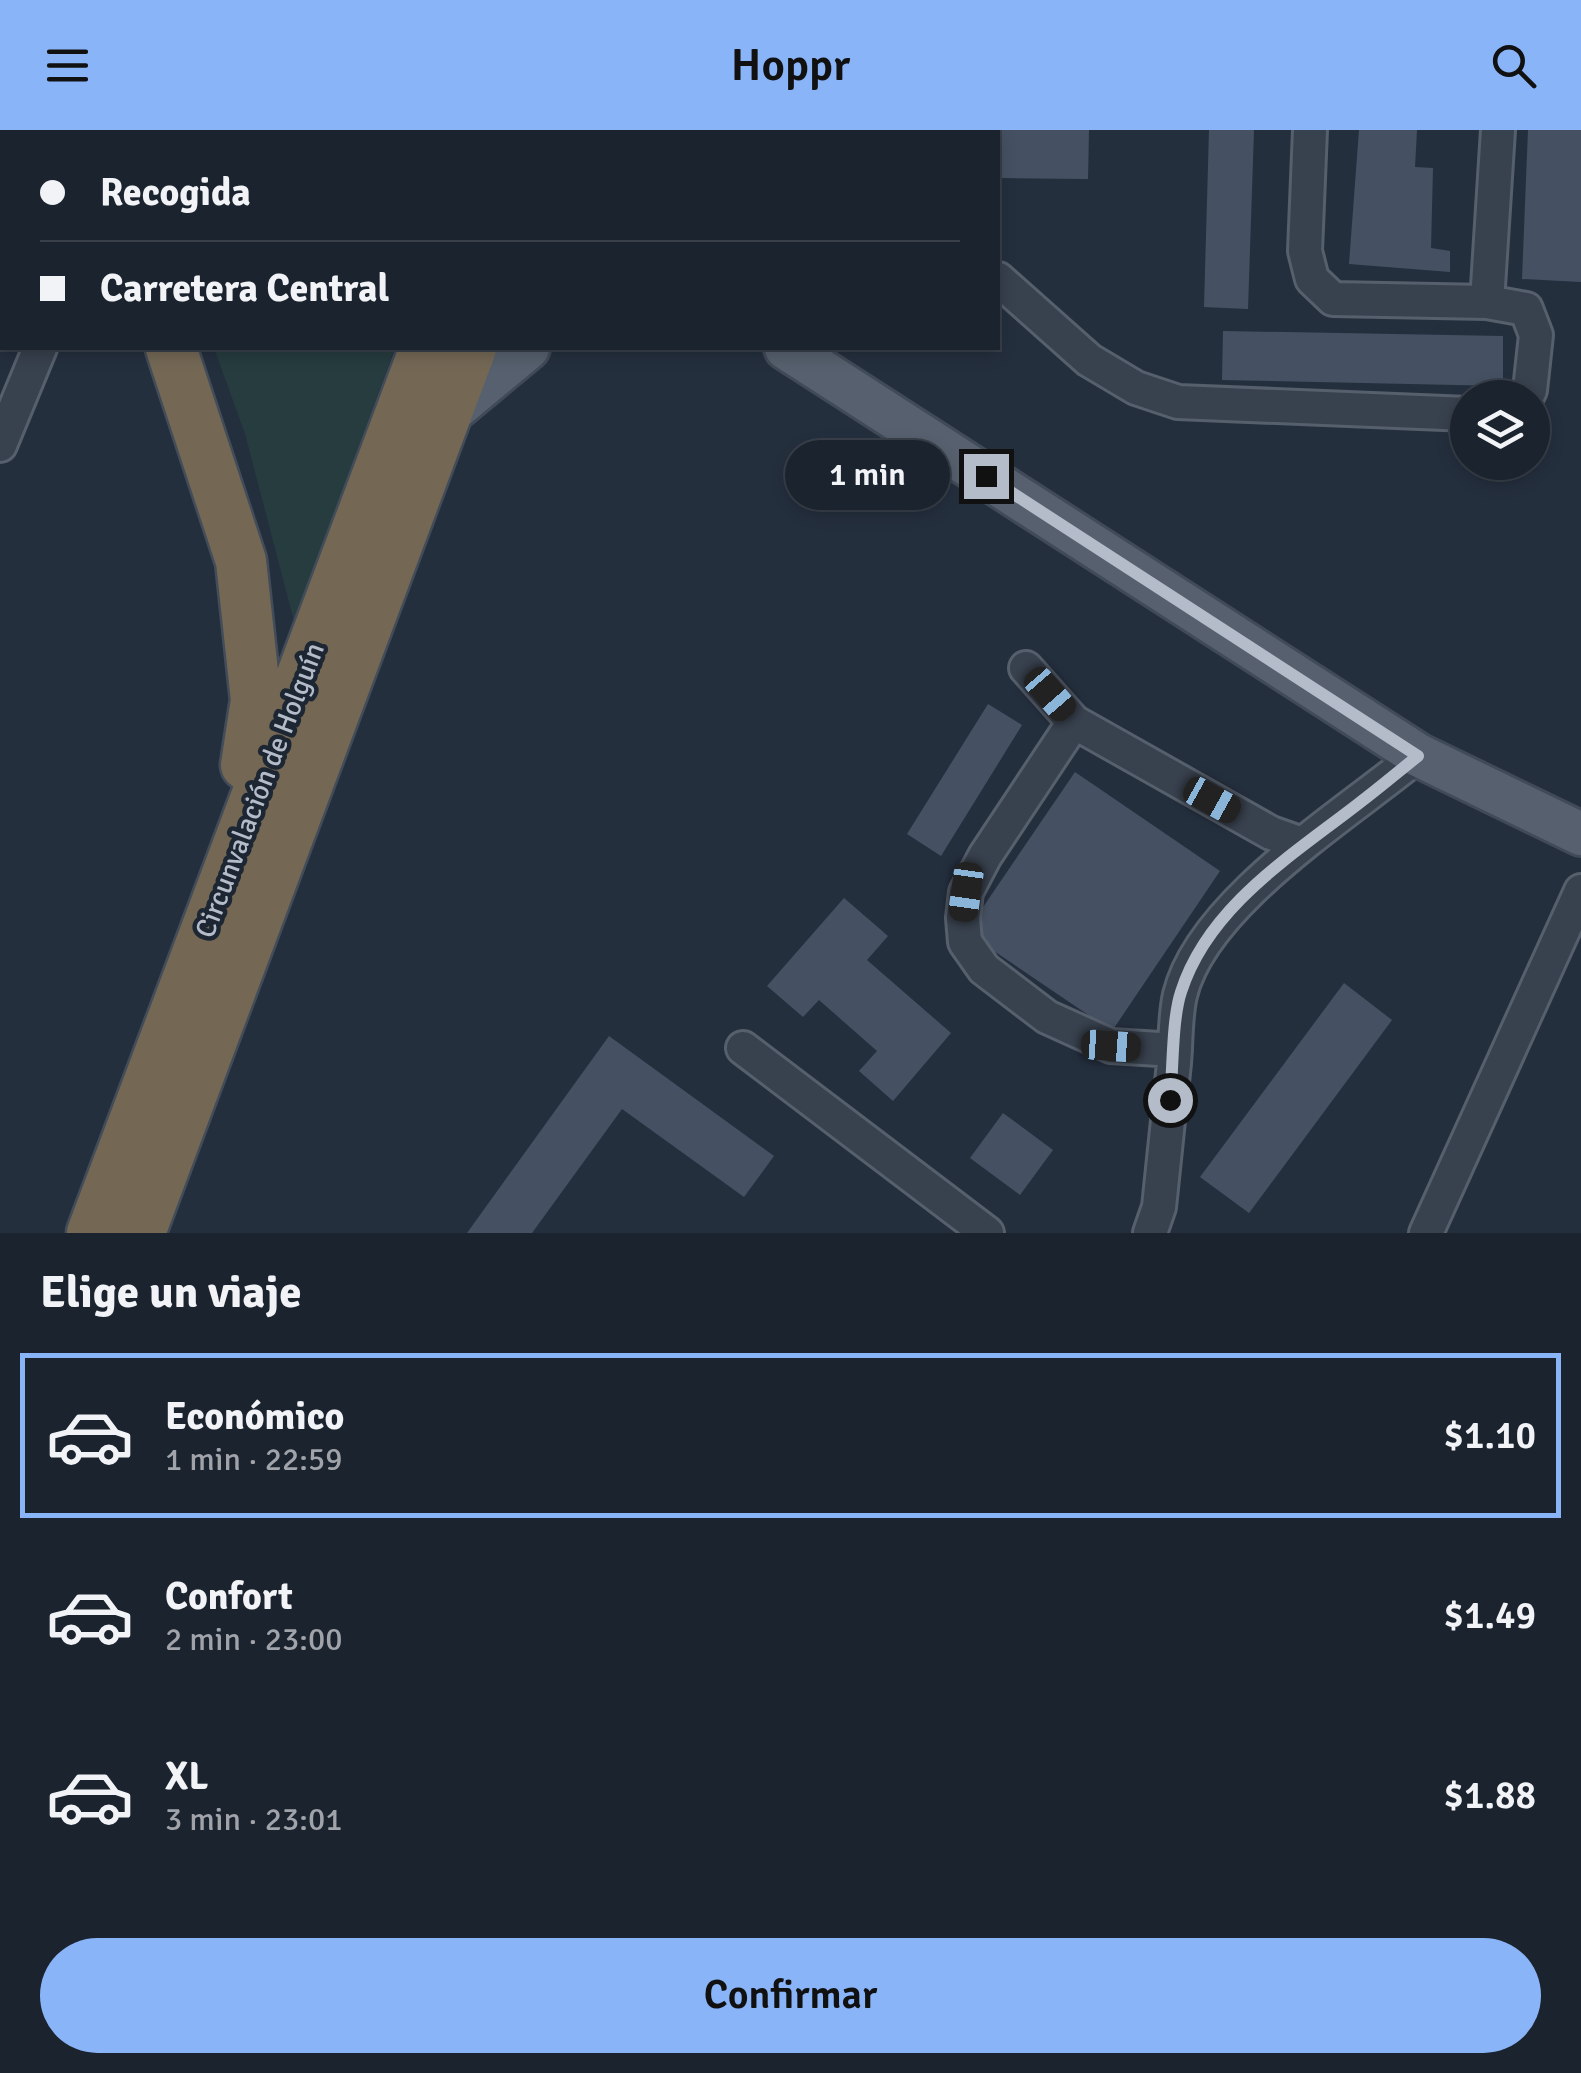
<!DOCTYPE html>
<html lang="es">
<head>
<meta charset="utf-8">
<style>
  body { margin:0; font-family:Signika,sans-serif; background:#242b36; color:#f1f3f6; height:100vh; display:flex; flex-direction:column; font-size:38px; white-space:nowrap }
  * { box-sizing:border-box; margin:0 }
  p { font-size:32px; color:#a0a4aa }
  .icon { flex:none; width:55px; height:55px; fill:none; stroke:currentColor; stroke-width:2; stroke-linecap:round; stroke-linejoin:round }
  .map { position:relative; height:1103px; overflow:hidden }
  .sheet { display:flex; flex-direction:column; background:#1b232e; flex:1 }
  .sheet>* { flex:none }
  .banner { position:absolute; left:0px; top:0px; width:1000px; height:220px; box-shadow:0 5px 15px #0003,0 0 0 2px #39404a; display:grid; align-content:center; height:220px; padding:0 40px; background:#1b232e }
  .tools { position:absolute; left:1450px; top:250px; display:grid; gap:20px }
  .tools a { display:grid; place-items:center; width:100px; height:100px; border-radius:50%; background:#1b232e; box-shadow:0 5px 15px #0003,0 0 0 2px #39404a; font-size:50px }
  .end { position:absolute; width:45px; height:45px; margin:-22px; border:12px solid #b4bcc9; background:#111; box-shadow:0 0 0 5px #111 }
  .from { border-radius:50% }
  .bubble { position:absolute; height:70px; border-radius:35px; background:#1b232e; box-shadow:0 5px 15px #0003,0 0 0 2px #39404a; font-size:32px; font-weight:600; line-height:70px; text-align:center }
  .car { position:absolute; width:30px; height:60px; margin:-30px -15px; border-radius:12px; box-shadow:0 0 8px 2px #0007; background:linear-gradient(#222 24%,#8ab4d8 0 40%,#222 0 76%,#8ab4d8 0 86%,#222 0) }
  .banner b { display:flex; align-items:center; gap:35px; height:95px; font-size:38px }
  .banner b+b { border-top:2px solid #39404a }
  .banner i { width:25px; height:25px; background:#f1f3f6 }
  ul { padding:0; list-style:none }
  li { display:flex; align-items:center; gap:30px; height:165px; margin:0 20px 15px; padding:0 20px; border:5px solid transparent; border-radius:0px }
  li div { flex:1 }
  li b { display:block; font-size:38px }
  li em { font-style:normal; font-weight:600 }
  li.on { border-color:#8ab4f8 }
  li>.icon { width:90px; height:90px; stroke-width:1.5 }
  h2 { padding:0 40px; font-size:45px; line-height:120px }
  .primary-button { display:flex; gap:20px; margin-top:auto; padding:20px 40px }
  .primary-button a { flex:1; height:115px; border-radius:60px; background:#8ab4f8; color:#111; font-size:40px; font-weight:600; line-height:115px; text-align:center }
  header { display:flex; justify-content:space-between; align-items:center; height:130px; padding:0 40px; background:#8ab4f8; color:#111; font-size:45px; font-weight:600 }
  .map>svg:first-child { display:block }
</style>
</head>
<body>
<header><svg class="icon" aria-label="menu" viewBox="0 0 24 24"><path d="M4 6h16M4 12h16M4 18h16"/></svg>Hoppr<svg class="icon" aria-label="search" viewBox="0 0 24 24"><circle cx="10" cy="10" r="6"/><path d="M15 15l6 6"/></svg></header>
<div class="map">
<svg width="1581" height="1103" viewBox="0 0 1581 1103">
  <rect width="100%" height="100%" fill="#242f3e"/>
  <path fill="#263c3f" d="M 214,218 L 395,218 L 294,491 L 245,304 Z"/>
  <path fill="#455162" d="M 998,0 L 1089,0 L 1088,49 L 998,48 Z
    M 1209,0 L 1254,0 L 1248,179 L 1204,177 Z
    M 1359,0 L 1417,0 L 1415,37 L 1433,38 L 1431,118 L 1450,121 L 1450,142 L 1349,134 Z
    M 1528,0 L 1581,0 L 1581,152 L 1522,149 Z
    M 1223,201 L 1503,206 L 1503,256 L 1222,250 Z
    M 988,574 L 1022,595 L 941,726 L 907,704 Z
    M 1075,642 L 1220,741 L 1112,901 L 966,802 Z
    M 844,768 L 888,806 L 867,830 L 951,903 L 893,971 L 859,941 L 877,921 L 819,870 L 803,887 L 767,856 Z
    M 1344,853 L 1392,890 L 1249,1083 L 1200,1047 Z
    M 609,906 L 774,1026 L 744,1067 L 622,979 L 532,1103 L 467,1103 Z
    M 1003,983 L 1053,1020 L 1020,1065 L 970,1028 Z"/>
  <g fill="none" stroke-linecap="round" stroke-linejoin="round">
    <g stroke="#565f6c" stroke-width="38">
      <path id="minor" d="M 37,0 L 38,2
        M 671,0 L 684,2
        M 1310,0 L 1305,121 L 1312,149 L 1333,169 L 1487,172 L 1526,179 L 1536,205 L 1530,260 L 1526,268
        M 534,2 L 535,0
        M 640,2 L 646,0
        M 0,92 L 2,93
        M 0,138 L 2,134
        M 998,149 L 1089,230 L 1136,258 L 1178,272 L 1468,284
        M 1487,172 L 1498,0
        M 0,315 L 40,218
        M 1026,538 L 1074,592 L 1271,703 L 1302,714
        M 1074,592 L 985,726 L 966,762 L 963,788 L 965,812 L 984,839 L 1047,887 L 1111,916 L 1175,920
        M 743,918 L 987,1103
        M 1150,1103 L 1159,1077 C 1164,1029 1169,981 1174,933 C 1176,911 1175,886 1180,865 C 1202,773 1347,684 1418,625
        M 1426,1103 L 1581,761"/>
    </g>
    <g stroke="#414a57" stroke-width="48">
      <path id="major" d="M 786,218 L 1418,625 L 1581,704
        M 445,287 L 528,218"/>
    </g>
    <g stroke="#434c59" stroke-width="55">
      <path id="highway" d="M 95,0 L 95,2
        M 373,0 L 379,2
        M 480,2 L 486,0
        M 171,218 L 241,431 L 256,570 L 246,635
        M 92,1103 L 425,218
        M 140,1103 L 471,218"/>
    </g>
    <use href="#minor" stroke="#38414e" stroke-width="32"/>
    <use href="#major" stroke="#56606e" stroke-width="42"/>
    <use href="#highway" stroke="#746855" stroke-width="50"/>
  </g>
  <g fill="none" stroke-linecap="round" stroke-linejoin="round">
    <path stroke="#b4bcc9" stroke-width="12" d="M 986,346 L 1418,626 C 1398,642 1378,659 1358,674 C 1291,726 1208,777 1181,862 C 1172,889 1173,940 1170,970"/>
  </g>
  <g text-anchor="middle" stroke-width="9" stroke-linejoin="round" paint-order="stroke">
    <g font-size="28" fill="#b4bcc9" stroke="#1d2633">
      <text transform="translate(259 660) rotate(-69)" y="10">Circunvalación de Holguín</text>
    </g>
  </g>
</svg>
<div class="tools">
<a><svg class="icon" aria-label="layers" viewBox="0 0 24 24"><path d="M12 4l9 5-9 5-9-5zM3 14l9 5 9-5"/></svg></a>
</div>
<i class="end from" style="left:1170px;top:970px"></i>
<i class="end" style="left:986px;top:346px"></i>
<div class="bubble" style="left:785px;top:310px;width:165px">1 min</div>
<i class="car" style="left:1050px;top:564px;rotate:139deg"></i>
<i class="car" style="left:1212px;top:670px;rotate:119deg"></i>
<i class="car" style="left:966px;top:762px;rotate:188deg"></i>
<i class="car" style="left:1111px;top:916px;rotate:94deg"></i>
<div class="banner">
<b><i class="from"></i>Recogida</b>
<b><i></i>Carretera Central</b>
</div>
</div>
<section class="sheet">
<h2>Elige un viaje</h2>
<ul>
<li class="on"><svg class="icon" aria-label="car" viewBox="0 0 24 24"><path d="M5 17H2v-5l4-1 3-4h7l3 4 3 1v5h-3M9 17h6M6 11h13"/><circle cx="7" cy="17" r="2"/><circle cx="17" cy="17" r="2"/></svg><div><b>Económico</b><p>1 min · 22:59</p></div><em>$1.10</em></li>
<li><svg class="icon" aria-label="car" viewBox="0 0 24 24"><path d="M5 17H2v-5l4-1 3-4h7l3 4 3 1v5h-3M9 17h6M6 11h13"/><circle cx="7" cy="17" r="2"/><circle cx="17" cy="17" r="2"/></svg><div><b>Confort</b><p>2 min · 23:00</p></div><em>$1.49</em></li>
<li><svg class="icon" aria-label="car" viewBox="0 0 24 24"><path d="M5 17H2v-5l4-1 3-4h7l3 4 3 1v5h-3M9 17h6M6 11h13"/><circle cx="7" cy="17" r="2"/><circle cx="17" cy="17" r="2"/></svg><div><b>XL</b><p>3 min · 23:01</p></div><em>$1.88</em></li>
</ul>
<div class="primary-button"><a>Confirmar</a></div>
</section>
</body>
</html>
